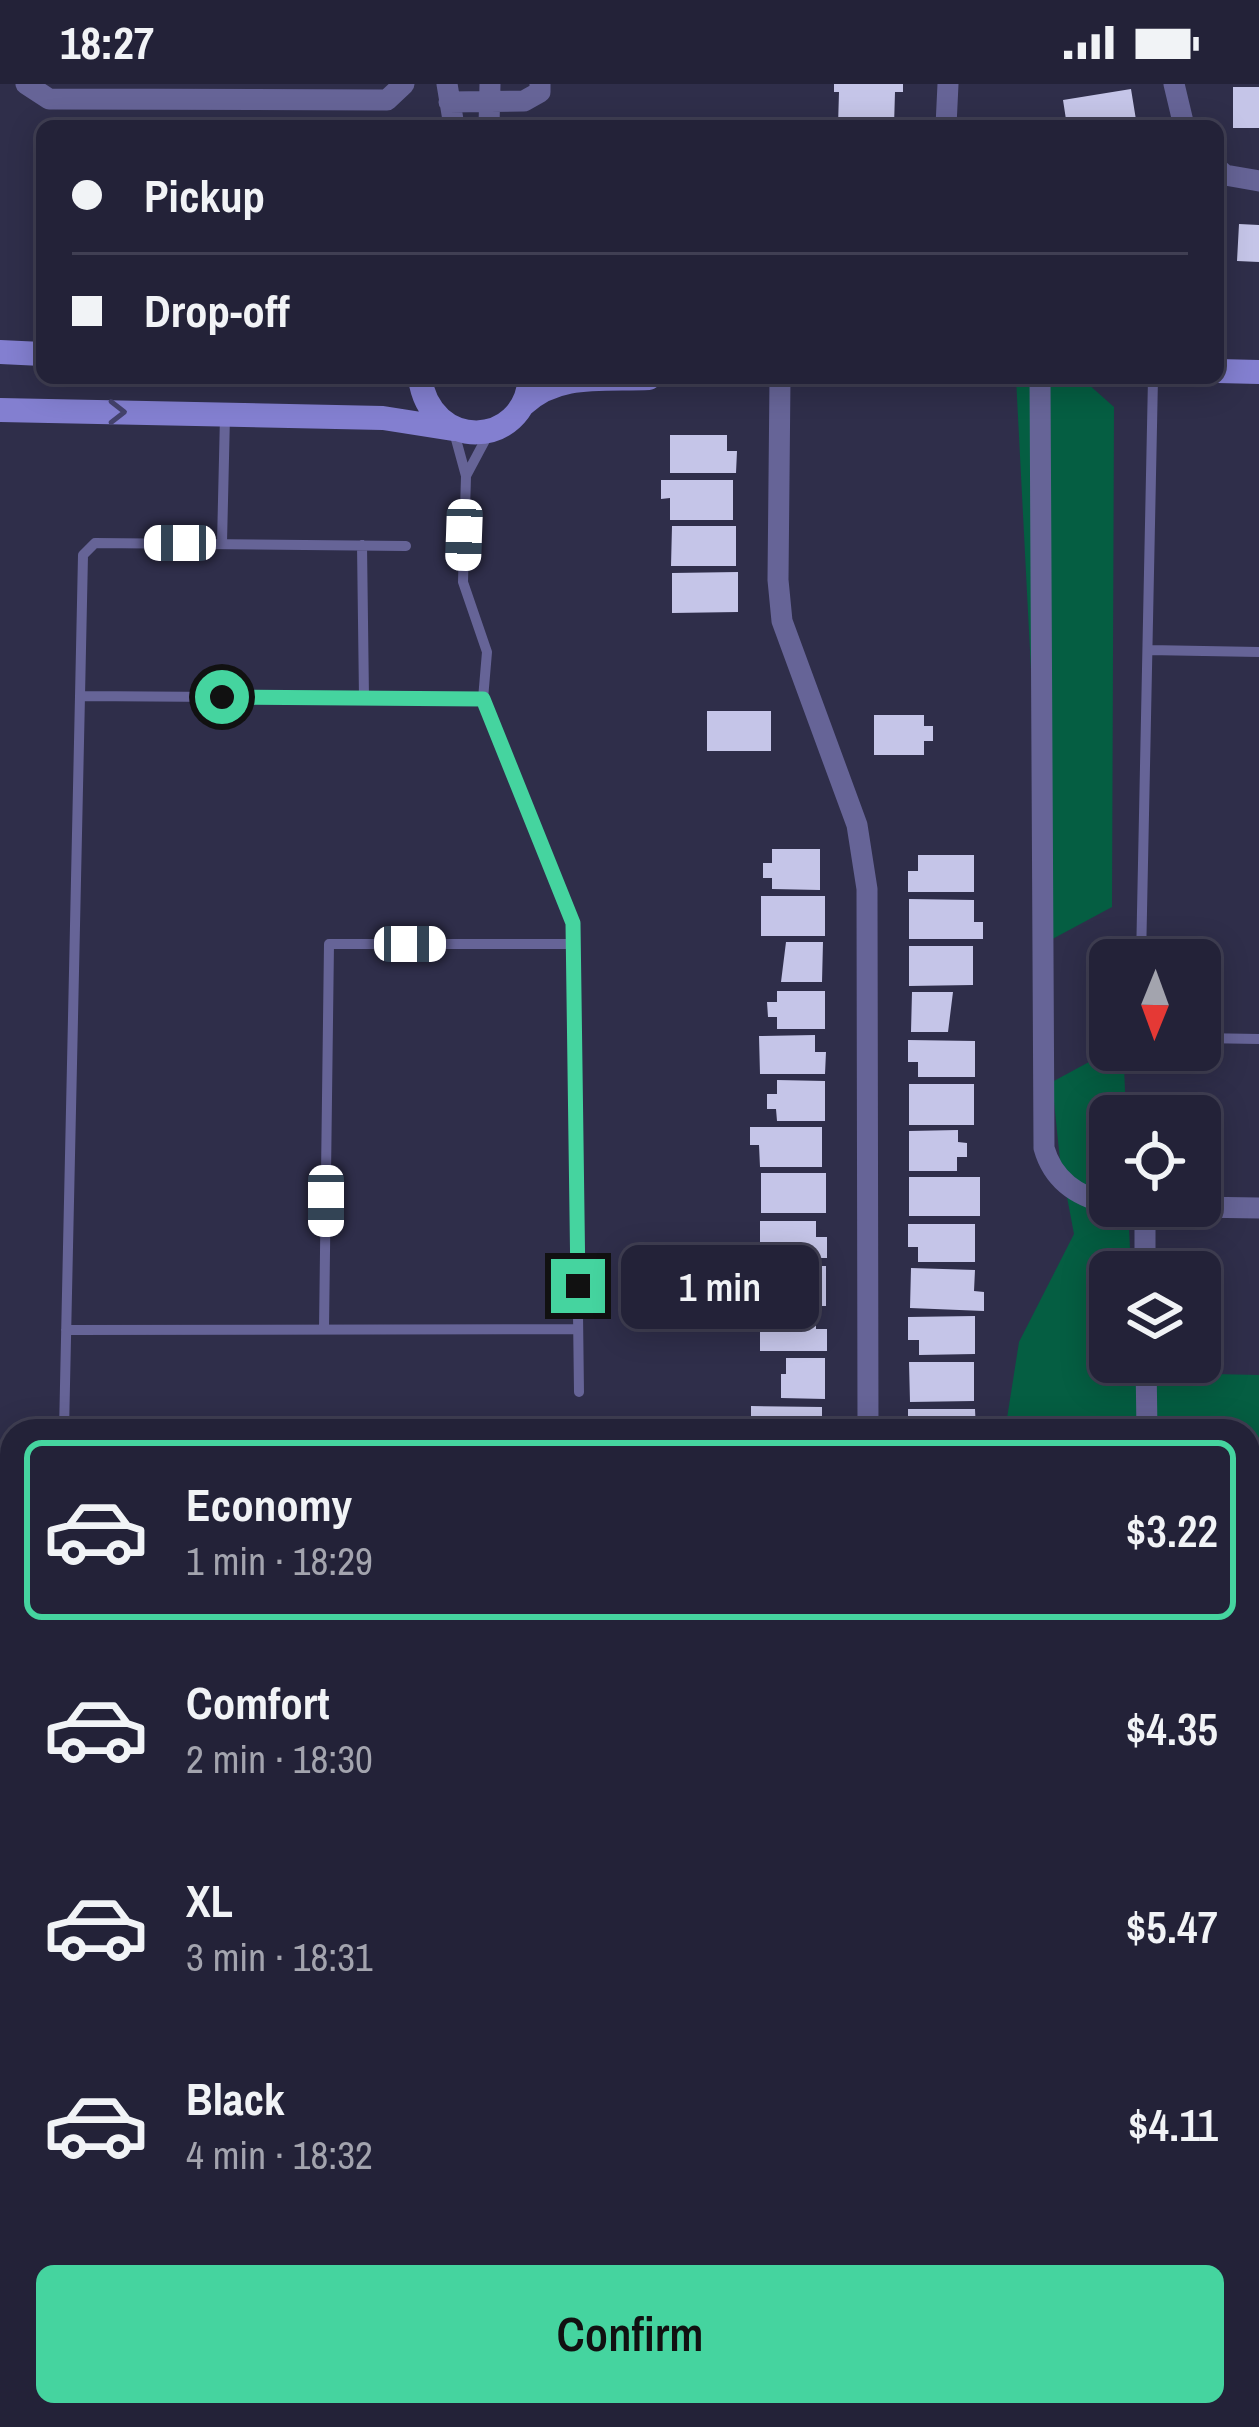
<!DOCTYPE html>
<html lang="en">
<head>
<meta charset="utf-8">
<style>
  body { margin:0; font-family:"Archivo Narrow",sans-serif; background:#2f2f43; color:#f1f3f6; height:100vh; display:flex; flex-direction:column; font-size:45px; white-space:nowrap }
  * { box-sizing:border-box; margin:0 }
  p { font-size:39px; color:#a3a4ae }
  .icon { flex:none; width:66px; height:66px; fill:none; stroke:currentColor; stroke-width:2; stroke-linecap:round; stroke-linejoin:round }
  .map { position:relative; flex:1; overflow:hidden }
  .side { position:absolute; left:0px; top:1335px; width:1260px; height:1008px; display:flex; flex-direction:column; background:#232238; border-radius:36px 36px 0 0; box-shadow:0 6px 30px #0003,0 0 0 3px #403f53 }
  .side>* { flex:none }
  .hud { position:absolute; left:36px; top:36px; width:1188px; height:264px; border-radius:18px; box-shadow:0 6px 30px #0003,0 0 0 3px #403f53; display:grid; align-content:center; height:264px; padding:0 36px; background:#232238 }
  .needle { width:78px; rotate:181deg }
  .tools { position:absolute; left:1089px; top:855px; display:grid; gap:24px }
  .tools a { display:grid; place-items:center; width:132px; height:132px; border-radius:18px; background:#232238; box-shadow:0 6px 30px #0003,0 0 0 3px #403f53; font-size:60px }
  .end { position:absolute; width:54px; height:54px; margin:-27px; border:15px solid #45d49f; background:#111; box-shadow:0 0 0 6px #111 }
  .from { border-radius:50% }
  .bubble { position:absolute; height:84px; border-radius:18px; background:#232238; box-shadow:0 6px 30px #0003,0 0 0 3px #403f53; font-size:39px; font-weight:600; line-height:84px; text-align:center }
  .car { position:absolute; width:36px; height:72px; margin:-36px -18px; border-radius:15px; box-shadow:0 0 9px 3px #0007; background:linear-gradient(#fff 24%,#345 0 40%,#fff 0 76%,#345 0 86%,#fff 0) }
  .hud b { display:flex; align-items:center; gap:42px; height:114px; font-size:45px }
  .hud b+b { border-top:3px solid #403f53 }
  .hud i { width:30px; height:30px; background:#f1f3f6 }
  ul { padding:21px 0 0; list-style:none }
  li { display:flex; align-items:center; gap:36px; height:180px; margin:0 24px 18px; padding:0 12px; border:6px solid transparent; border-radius:18px }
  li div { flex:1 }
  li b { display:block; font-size:45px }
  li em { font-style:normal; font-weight:600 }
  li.current { border-color:#45d49f }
  li>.icon { width:108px; height:108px; stroke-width:1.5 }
  .action { display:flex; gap:24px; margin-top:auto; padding:24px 36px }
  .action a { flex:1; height:138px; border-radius:18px; background:#45d49f; color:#111; font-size:48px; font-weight:600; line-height:138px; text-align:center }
  .status { display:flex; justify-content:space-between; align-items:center; height:84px; padding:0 60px; background:#232238; direction:ltr }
  .status svg { height:33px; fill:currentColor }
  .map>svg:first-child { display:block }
</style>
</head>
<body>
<div class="status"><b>18:27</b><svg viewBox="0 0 49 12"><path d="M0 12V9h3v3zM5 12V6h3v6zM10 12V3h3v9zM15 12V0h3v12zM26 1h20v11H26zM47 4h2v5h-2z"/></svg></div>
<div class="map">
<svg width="1259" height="2343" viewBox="0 0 1259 2343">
  <rect width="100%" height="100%" fill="#2f2e4a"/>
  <path fill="#055e42" d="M 1016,294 L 1087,299 L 1114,323 L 1112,823 L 1045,859 Z
    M 1089,978 L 1124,982 L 1126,1032 L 1110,1032 L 1110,1122 L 1128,1122 L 1131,1188 L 1110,1188 L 1110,1278 L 1164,1278 L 1168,1289 L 1259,1291 L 1259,1384 L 1248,1389 L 1248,1347 L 1005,1347 L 1019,1258 L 1074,1150 L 1060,1076 L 1052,998 Z
    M 1248,1436 L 1259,1443 L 1259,2343 L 985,2343 L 985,2331 L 1248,2331 Z"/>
  <path fill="#0f8b64" d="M 13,2331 L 708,2331 L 709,2343 L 12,2343 Z"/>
  <path fill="#c5c5e8" d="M 834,0 L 903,0 L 903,8 L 895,8 L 894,42 L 838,42 L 839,8 L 834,8 Z
    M 1233,3 L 1259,3 L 1259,44 L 1233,44 Z
    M 1131,5 L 1137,42 L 1067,42 L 1063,16 Z
    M 1239,140 L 1259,141 L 1259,178 L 1237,177 Z
    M 670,351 L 727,351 L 727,367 L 737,367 L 736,389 L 670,389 Z
    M 661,396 L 733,396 L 733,436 L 670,436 L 670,414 L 661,415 Z
    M 672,442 L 736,442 L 736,482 L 671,482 Z
    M 738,488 L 738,528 L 672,529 L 672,489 Z
    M 707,627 L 771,627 L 771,667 L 707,667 Z
    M 874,631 L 924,631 L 924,642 L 933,642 L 933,657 L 924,657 L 924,671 L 874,671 Z
    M 772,765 L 820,765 L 820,806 L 772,805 L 772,794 L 763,794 L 763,779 L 772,779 Z
    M 918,771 L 974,771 L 974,808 L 908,808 L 908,787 L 918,787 Z
    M 761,812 L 825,812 L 825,852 L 761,852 Z
    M 909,815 L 974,816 L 974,838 L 983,838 L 983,855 L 909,855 Z
    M 786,858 L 823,858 L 822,898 L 781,898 Z
    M 909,862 L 973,862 L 973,901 L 909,902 Z
    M 777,907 L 825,907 L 825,945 L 777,945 L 777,933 L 768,933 L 767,918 L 777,918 Z
    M 912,908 L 953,908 L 948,948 L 911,948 Z
    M 815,951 L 815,968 L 826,968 L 825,990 L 760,990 L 759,952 Z
    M 908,956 L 975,957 L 975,993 L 918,993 L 918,978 L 908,978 Z
    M 777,996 L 825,997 L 825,1037 L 777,1037 L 776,1025 L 767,1025 L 767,1010 L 777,1010 Z
    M 909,1000 L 974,1000 L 974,1041 L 909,1041 Z
    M 750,1043 L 822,1043 L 822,1083 L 760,1083 L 759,1061 L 750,1061 Z
    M 958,1046 L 958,1058 L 967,1059 L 967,1073 L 957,1073 L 957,1087 L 909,1087 L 909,1047 Z
    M 761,1089 L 826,1089 L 826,1129 L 761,1129 Z
    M 909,1093 L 980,1093 L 980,1132 L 909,1132 Z
    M 760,1137 L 816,1137 L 816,1153 L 827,1153 L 827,1174 L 760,1174 Z
    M 908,1140 L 975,1140 L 975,1178 L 918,1178 L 918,1163 L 908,1163 Z
    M 761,1182 L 826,1182 L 826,1222 L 761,1222 Z
    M 911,1184 L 975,1186 L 974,1207 L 984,1208 L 984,1227 L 910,1224 Z
    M 760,1229 L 816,1229 L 816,1245 L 827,1245 L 827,1267 L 760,1267 Z
    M 975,1232 L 975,1270 L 919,1271 L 919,1256 L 908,1256 L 908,1233 Z
    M 786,1274 L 825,1274 L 825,1315 L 781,1314 L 781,1290 L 786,1290 Z
    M 909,1278 L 974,1278 L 974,1317 L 910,1318 Z
    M 751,1322 L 822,1323 L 822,1347 L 760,1347 L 760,1339 L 751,1339 Z
    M 908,1325 L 975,1325 L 976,1347 L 908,1347 Z
    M 763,2331 L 829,2331 L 829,2343 L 762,2343 Z
    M 912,2331 L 970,2331 L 970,2342 L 912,2343 Z"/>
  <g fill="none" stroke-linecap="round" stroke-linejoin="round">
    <path stroke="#666497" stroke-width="10" d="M 454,348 L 466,392 L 463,498 L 487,568 L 483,615
      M 466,392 L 490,347
      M 222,459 L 225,332
      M 362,461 L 364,614
      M 406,462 L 95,459 L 83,471 L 80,612 L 483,615 L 573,839 L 579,1308
      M 1148,566 L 1259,568
      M 1141,876 L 1153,294
      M 1200,954 L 1259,955
      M 324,1245 L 329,860 L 574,860
      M 66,1246 L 578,1245
      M 64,1347 L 80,612"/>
    <path stroke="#666497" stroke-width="21" d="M 26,0 L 49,15 L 387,16 L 404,0
      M 447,0 L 454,42
      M 1174,0 L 1184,42
      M 449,18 L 524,17 L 540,8 L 540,0
      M 489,42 L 490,0
      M 946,42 L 948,0
      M 1218,85 L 1225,91 L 1259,97
      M 780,294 L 778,496 L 782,537 L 857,741 L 867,805 L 868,1347
      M 1040,294 L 1044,1064 C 1053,1096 1078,1113 1110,1120
      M 1129,1122 L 1259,1124
      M 1145,1124 L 1145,1188
      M 1146,1278 L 1147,1347
      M 0,1837 L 12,1841
      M 0,1859 L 12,1856
      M 1248,1934 L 1259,1934
      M 1248,2319 L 1259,2319
      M 870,2343 L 870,2331"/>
    <path stroke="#837fd0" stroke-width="24" d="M 0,268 L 42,270
      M 1218,287 L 1259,288
      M 420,294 C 430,367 524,366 530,294
      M 524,320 C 557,288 605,296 649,294
      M 0,326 L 383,334 L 453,345"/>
  </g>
  <defs><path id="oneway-chevron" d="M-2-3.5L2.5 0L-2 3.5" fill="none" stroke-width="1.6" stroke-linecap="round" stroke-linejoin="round" transform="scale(3)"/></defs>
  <use stroke="#44426c" href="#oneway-chevron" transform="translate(117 328)"/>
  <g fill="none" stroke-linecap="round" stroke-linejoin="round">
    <path stroke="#45d49f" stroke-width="15" d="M 222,613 L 483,615 L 573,839 L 578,1202"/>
  </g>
</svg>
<div class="tools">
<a><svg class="needle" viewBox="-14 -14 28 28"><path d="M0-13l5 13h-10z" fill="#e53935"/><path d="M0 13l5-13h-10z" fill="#a3a4ae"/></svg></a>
<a><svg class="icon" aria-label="locate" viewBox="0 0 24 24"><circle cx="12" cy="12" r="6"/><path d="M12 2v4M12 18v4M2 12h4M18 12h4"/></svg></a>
<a><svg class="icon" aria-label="layers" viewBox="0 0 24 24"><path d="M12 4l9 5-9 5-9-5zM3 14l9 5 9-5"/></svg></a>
</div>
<i class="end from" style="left:222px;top:613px"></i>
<i class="end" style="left:578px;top:1202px"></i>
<div class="bubble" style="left:621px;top:1161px;width:198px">1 min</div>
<i class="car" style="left:464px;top:451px;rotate:182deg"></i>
<i class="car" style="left:180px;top:459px;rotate:270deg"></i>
<i class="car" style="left:410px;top:860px;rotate:90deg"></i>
<i class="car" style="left:326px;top:1117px;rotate:180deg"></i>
<div class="hud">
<b><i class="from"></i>Pickup</b>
<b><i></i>Drop-off</b>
</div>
<section class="side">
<ul>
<li class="current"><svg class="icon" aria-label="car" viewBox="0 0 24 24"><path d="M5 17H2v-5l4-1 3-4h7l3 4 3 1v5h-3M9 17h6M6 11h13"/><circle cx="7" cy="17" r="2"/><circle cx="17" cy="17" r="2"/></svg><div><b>Economy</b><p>1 min · 18:29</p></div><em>$3.22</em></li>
<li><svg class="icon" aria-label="car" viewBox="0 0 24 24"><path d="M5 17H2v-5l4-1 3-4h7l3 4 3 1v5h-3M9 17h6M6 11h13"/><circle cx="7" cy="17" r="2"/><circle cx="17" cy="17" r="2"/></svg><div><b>Comfort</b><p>2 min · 18:30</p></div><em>$4.35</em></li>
<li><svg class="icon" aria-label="car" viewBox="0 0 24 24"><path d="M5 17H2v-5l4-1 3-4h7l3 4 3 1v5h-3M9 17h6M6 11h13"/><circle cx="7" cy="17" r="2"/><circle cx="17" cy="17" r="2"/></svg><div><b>XL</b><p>3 min · 18:31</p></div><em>$5.47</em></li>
<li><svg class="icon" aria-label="car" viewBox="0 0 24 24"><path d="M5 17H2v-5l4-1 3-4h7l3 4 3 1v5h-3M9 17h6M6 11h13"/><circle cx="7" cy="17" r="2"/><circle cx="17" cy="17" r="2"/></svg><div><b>Black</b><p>4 min · 18:32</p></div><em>$4.11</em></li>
</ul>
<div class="action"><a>Confirm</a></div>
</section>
</div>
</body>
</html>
